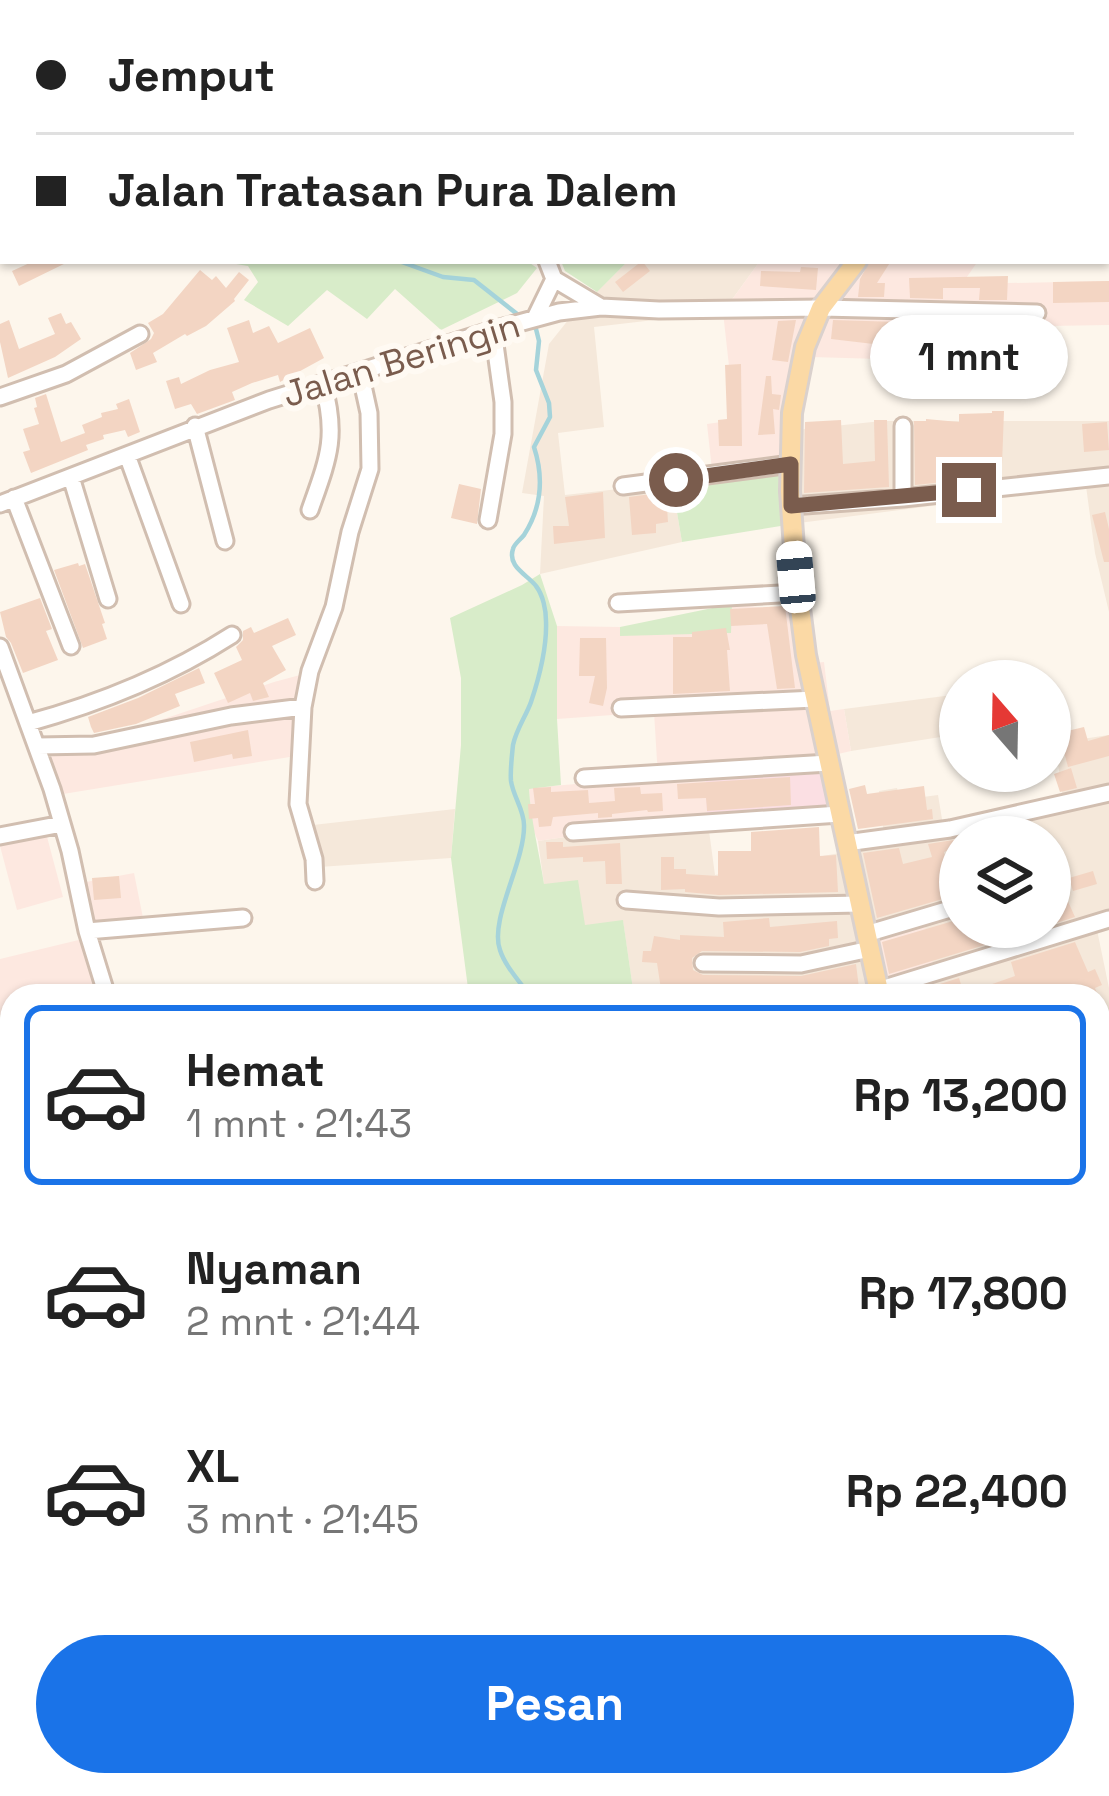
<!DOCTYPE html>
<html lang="id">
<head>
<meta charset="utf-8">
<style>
  body { margin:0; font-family:"Space Grotesk",sans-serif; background:#f6f6f6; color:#222; height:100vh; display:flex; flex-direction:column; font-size:45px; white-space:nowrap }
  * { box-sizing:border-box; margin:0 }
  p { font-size:39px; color:#767676 }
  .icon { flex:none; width:66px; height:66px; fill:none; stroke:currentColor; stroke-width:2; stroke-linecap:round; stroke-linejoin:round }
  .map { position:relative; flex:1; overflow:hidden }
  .details { position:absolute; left:0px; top:984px; width:1110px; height:813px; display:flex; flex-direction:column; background:#fff; border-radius:36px 36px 0 0; box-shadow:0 3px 9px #0004 }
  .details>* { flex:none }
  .banner { position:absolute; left:0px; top:0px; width:1110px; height:264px; box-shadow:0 3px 9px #0004; display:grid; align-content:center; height:264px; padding:0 36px; background:#fff }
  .needle { width:78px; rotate:340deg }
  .fabs { position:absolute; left:939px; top:660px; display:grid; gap:24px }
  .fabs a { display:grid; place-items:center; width:132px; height:132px; border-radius:50%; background:#fff; box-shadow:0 3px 9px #0004; font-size:60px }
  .end { position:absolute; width:54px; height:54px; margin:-27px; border:15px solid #7a5c4d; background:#fff; box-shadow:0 0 0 6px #fff }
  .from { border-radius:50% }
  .bubble { position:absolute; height:84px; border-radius:42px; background:#fff; box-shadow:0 3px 9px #0004; font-size:39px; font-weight:800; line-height:84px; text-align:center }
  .car { position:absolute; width:36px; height:72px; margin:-36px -18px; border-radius:15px; box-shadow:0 0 9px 3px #0007; background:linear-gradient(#fff 24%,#345 0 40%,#fff 0 76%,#345 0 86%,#fff 0) }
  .banner b { display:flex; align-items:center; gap:42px; height:114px; font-size:45px }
  .banner b+b { border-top:3px solid #e0e0e0 }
  .banner i { width:30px; height:30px; background:#222 }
  ul { padding:21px 0 0; list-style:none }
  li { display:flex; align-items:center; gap:36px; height:180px; margin:0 24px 18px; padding:0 12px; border:6px solid transparent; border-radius:18px }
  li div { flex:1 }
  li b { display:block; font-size:45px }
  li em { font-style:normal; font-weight:800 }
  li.current { border-color:#1a73e8 }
  li>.icon { width:108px; height:108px; stroke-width:1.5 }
  .action { display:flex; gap:24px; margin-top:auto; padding:24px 36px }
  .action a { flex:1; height:138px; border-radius:72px; background:#1a73e8; color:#fff; font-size:48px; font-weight:800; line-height:138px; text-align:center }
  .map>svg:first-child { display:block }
</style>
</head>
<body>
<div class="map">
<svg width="1109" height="1796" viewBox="0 0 1109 1796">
  <rect width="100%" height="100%" fill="#fdf6ec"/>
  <path fill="#f5e8da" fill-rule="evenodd" d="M 628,261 L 760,261 L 723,312 L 594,327 L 604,427 L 558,433 L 565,495 L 672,483 L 682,542 L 540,574 L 544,496 L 522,493 L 549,344 L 569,319 Z
    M 882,421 L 1109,421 L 1109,612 L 1095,553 L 1086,486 L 799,523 L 796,430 Z
    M 960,694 L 960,734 L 851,751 L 844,709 Z
    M 1109,735 L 1109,927 L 1097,930 L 1109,988 L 1109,1152 L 1098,1155 L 1098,996 L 634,996 L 623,921 L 584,926 L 544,884 L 538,841 L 707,816 L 715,875 L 885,845 L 879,791 L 897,788 L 900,800 L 938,795 L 944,831 L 1065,812 L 1055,743 ZM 960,837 L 1050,837 L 1050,927 L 960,927 Z
    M 455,809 L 451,858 L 319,867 L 304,826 Z
    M 1109,1351 L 1109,1796 L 929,1796 L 977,1785 L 1098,1785 L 1098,1352 Z
    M 605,1785 L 864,1785 L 865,1796 L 600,1796 Z"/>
  <path fill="#fde8e0" d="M 760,261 L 978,261 L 962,284 L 1109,281 L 1109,325 L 1048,326 L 1048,364 L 811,357 L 790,466 L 713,479 L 707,424 L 735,420 L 723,312 Z
    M 732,604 L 807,613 L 813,663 L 824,662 L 830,711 L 844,709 L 851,751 L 838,754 L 840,773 L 705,774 L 707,816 L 538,841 L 532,827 L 529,788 L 658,777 L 654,712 L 557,719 L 557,626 L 620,627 L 620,635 L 730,633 Z
    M 315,671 L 296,756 L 57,795 L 44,759 L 274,682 Z
    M 46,833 L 63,897 L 17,910 L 0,846 Z
    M 134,873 L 145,928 L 92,937 L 106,989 L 77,996 L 12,996 L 12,1012 L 0,1015 L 0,959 L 91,937 L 81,883 Z
    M 923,917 L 936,978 L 877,990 L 863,930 Z
    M 1109,1290 L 1109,1351 L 1098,1352 L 1098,1291 Z
    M 0,1730 L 3,1730 L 12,1748 L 12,1785 L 30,1785 L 36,1796 L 0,1796 Z
    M 426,1785 L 605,1785 L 600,1796 L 367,1796 L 426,1788 Z"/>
  <path fill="#fbdfe3" d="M 783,772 L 840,773 L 842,813 L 707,816 L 705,773 Z"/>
  <path fill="#d8ecc9" d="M 218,261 L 527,261 L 537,268 L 517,293 L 441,330 L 395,289 L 367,319 L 327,290 L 288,326 L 244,300 L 258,282 L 248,266 Z
    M 561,261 L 628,261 L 597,292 L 565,271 Z
    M 790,466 L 799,523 L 682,542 L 672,483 Z
    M 540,574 L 557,626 L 557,719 L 561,785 L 529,789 C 531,821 539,851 544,884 L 578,880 L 585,925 L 623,920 L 634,996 L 469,996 L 451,858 L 461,745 L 461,678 L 450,618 L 522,585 Z
    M 732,604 L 731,633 L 620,636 L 620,627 Z
    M 30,1785 L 211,1785 L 212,1789 L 257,1785 L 426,1785 L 427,1788 L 366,1796 L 36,1796 Z"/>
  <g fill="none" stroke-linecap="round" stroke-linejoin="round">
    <path stroke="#a5d3da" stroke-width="4.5" d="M 70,0 L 71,3
      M 399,261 L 443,277 L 474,280 L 521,317
      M 530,324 L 536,329 L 539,341 L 536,370 L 549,403 L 550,417 L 534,447 C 544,478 542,507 524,535 C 520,540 514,544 513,549 C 507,567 528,575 536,586 C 543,595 546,610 546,621 C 547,647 539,678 531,702 C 526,716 516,730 513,745 C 512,755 510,771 511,781 C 513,796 524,810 524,825 C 525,862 489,920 500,950 C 505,966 520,982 530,996
      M 839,1785 L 842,1796"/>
  </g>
  <path fill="#f3d5c3" d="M 34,261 L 70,261 L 19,286 L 12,271 Z
    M 642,261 L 650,271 L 623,292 L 615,282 Z
    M 870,261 L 891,261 L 877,283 L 885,283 L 884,297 L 858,297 L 860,279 Z
    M 801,267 L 818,268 L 816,290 L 760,286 L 761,271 L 800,272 Z
    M 200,270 L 212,280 L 216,276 L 226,288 L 239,272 L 249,280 L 234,299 L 235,301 L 206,326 L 187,336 L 185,334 L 153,353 L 157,362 L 136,370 L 130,353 L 151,339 L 154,333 L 148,323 L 163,314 Z
    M 1008,276 L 1007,300 L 979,300 L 980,288 L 943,288 L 943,299 L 910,298 L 909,278 Z
    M 1109,281 L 1109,302 L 1053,303 L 1053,282 Z
    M 61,313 L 66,324 L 71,322 L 81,339 L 55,357 L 8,378 L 0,342 L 0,324 L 9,320 L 19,349 L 55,334 L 48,318 Z
    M 249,320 L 253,333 L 269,326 L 278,343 L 310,328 L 324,358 L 280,382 L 278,375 L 252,383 L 232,392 L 235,400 L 197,414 L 191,404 L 175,409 L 166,381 L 179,377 L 181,384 L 210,370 L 239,362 L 227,328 Z
    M 796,320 L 788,362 L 772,360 L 778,321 Z
    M 833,320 L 900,322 L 899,347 L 831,339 Z
    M 741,364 L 742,446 L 719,446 L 718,420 L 727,419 L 725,365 Z
    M 766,376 L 771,376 L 772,394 L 781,395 L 780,403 L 779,410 L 773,409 L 775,434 L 758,435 Z
    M 46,394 L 61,442 L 85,433 L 82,425 L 102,417 L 101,413 L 118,409 L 116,404 L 129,399 L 140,432 L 128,437 L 125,430 L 103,435 L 104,439 L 86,445 L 88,450 L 31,473 L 23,452 L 30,450 L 23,429 L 39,424 L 34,408 L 37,407 L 35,398 Z
    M 992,411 L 1004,411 L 1002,465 L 976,466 L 975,476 L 944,475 L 944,482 L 915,485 L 914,421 L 926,421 L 926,419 L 959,422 L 959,414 L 992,413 Z
    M 841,420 L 843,464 L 875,461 L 874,420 L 887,420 L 889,487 L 804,493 L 805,422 Z
    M 1107,422 L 1109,450 L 1084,452 L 1082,424 Z
    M 459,484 L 481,489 L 477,524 L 451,518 Z
    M 603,492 L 605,538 L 554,544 L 553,526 L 569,526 L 565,497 Z
    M 666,492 L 668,522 L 656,524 L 656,533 L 632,535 L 629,497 Z
    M 1105,512 L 1109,529 L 1109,562 L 1104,562 L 1092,515 Z
    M 78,563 L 79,566 L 85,564 L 105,623 L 102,624 L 107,639 L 83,648 L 54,570 Z
    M 40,598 L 52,629 L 46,631 L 58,660 L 23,673 L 11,643 L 6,637 L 0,612 Z
    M 785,606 L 795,688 L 777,689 L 767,624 L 731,626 L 730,609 Z
    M 288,618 L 296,635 L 272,646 L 286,670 L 263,683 L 269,697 L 253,701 L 250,693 L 228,703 L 214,673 L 242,660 L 236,647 L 243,640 L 243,631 L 251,627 L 254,633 Z
    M 726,628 L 730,650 L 727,650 L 730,691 L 673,694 L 673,637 L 692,637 L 692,632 Z
    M 580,638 L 606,638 L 607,688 L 603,706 L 589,703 L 595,676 L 579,676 Z
    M 199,668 L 205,683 L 175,694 L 180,706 L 136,724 L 94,733 L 91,727 L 88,717 L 138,698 Z
    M 1084,727 L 1088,741 L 1109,735 L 1109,756 L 1068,767 L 1059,733 Z
    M 248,730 L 252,756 L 233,759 L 232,754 L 194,762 L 190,742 Z
    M 1071,768 L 1077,788 L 1060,792 L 1054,774 Z
    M 790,777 L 791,805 L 707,811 L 706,798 L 678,799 L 677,784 Z
    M 865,785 L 867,794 L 924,786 L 927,810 L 932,809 L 933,819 L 858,829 L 849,789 Z
    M 551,787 L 551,792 L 588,790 L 589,803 L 615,801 L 614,788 L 640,787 L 641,794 L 662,793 L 663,811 L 648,812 L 647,810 L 612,814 L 612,817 L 598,818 L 598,813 L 553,817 L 551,826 L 539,827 L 538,818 L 529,819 L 528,804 L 535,804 L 533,788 Z
    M 819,827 L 820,856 L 836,855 L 838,892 L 719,895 L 685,892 L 685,889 L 661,890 L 661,857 L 674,857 L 674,869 L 686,869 L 686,874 L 718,876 L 718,851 L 751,851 L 751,832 Z
    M 960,839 L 960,846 L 944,852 L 949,875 L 960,871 L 960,894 L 877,918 L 863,853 L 899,848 L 903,864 L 932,857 L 928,844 Z
    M 546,842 L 563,842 L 563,847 L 620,843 L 622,884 L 606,884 L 605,861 L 583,862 L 583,857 L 547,859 Z
    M 1093,871 L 1097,884 L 1073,891 L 1069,878 Z
    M 119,876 L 121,898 L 94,900 L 92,878 Z
    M 1066,897 L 1075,917 L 1050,925 L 1050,904 Z
    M 769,918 L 770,927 L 837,921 L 838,938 L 829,939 L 829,946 L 800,952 L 702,951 L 692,958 L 693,970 L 703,975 L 801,976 L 856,964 L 860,996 L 662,996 L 657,963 L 642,962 L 643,951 L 651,951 L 654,936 L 680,940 L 680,935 L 724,937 L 723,922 Z
    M 960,919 L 960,927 L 964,927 L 968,936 L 983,931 L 988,944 L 889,974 L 882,942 Z
    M 1075,942 L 1088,972 L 1095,969 L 1102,985 L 1095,988 L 1098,996 L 1054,996 L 1049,987 L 1033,991 L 1032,987 L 1004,996 L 944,996 L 940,984 L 959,978 L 964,994 L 1015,976 L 1011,962 Z
    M 1109,1035 L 1109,1128 L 1101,1130 L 1098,1120 L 1098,1039 Z
    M 1098,1173 L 1101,1173 L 1109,1200 L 1109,1211 L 1098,1214 Z
    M 1109,1235 L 1109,1268 L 1098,1270 L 1098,1238 Z
    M 612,1785 L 635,1785 L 645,1796 L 619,1796 Z
    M 874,1785 L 920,1785 L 921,1796 L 875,1796 Z"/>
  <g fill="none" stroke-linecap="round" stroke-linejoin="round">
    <g stroke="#d1beb0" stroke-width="21">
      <path id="minor" d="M 452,0 L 453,3
        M 1073,0 L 1074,3
        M 268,3 L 274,0
        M 0,205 L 1,204
        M 1107,224 L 1109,224
        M 547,261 L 554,279 L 601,307
        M 535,318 L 554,279
        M 0,397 L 66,374 L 140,334
        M 195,426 L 225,541
        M 127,455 L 181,604
        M 71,477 L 108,599
        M 623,486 L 791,464
        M 14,498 L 71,646
        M 903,498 L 903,426
        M 0,504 L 269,400 L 493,330 L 559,312 L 601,307 L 659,310 L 821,308 L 1037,313
        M 791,506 L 903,498 L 1109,476
        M 310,510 C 328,459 338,437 323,384
        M 488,520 L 503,434 L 503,402 L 493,330
        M 618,603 L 798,593
        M 0,647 L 52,789 L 70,851 L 87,931 L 107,996
        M 621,708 L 815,699
        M 28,723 C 101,703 168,676 232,635
        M 38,746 L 94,745 L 231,716 L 303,707
        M 584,778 L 829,763
        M 573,832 L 840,814
        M 0,836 L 62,824
        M 846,843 L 950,829 L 1109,793
        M 315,881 L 314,859 L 298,804 L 303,707 L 310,671 L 334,607 L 350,532 L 370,469 L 369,413 L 360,372
        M 626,900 L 719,907 L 860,904
        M 87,931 L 243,918
        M 866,934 L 960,906
        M 703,963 L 801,964 L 870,949
        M 878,990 L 1109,919
        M 1098,1143 L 1109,1140
        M 1098,1226 L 1109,1223
        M 1098,1285 L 1109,1283
        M 1098,1524 L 1109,1523
        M 0,1552 L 12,1551
        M 1098,1592 L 1109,1595
        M 1098,1688 L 1109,1688
        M 1098,1733 L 1109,1734
        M 422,1785 L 422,1796
        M 524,1785 L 525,1796
        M 1029,1785 L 1109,1789
        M 42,1796 L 53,1785
        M 594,1796 L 598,1785"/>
    </g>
    <g stroke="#dad1cd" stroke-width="24">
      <path id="major" d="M 1107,92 L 1109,93
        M 857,261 L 821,308 L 805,347 L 792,413 L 790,491 L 796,577 L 806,655 L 880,996
        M 1004,1785 L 1004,1796"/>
    </g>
    <use href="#minor" stroke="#fff" stroke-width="15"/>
    <use href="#major" stroke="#fbd9a5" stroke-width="18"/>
  </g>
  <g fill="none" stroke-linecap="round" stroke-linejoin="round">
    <path stroke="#7a5c4d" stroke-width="15" d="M 676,480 L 791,464 L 791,506 L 969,490"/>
  </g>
  <g text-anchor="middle" stroke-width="12" stroke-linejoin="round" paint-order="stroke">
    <g font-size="36" fill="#7a5c4d" stroke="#fffaf3">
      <text transform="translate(401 359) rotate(-17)" y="13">Jalan Beringin</text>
    </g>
  </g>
</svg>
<div class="fabs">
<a><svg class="needle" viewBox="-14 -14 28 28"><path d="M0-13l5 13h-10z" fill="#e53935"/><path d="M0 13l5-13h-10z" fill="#767676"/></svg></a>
<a><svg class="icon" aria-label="layers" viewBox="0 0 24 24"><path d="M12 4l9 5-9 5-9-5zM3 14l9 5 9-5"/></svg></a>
</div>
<i class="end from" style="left:676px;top:480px"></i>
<i class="end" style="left:969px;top:490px"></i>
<div class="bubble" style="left:870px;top:315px;width:198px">1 mnt</div>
<i class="car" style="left:796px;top:577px;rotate:355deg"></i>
<div class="banner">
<b><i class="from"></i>Jemput</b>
<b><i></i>Jalan Tratasan Pura Dalem</b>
</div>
<section class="details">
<ul>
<li class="current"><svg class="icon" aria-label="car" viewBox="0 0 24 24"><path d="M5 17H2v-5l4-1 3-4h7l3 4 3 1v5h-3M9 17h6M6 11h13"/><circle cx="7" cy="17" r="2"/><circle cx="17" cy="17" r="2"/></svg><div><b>Hemat</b><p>1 mnt · 21:43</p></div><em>Rp 13,200</em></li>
<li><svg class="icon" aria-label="car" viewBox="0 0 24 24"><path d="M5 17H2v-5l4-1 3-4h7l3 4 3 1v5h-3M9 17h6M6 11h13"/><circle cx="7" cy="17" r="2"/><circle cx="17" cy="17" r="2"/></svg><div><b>Nyaman</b><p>2 mnt · 21:44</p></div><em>Rp 17,800</em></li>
<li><svg class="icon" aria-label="car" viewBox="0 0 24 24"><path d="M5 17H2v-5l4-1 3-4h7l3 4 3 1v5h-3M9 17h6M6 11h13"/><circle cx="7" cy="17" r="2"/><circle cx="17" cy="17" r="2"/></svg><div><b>XL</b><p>3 mnt · 21:45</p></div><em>Rp 22,400</em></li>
</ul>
<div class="action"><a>Pesan</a></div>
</section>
</div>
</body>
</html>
